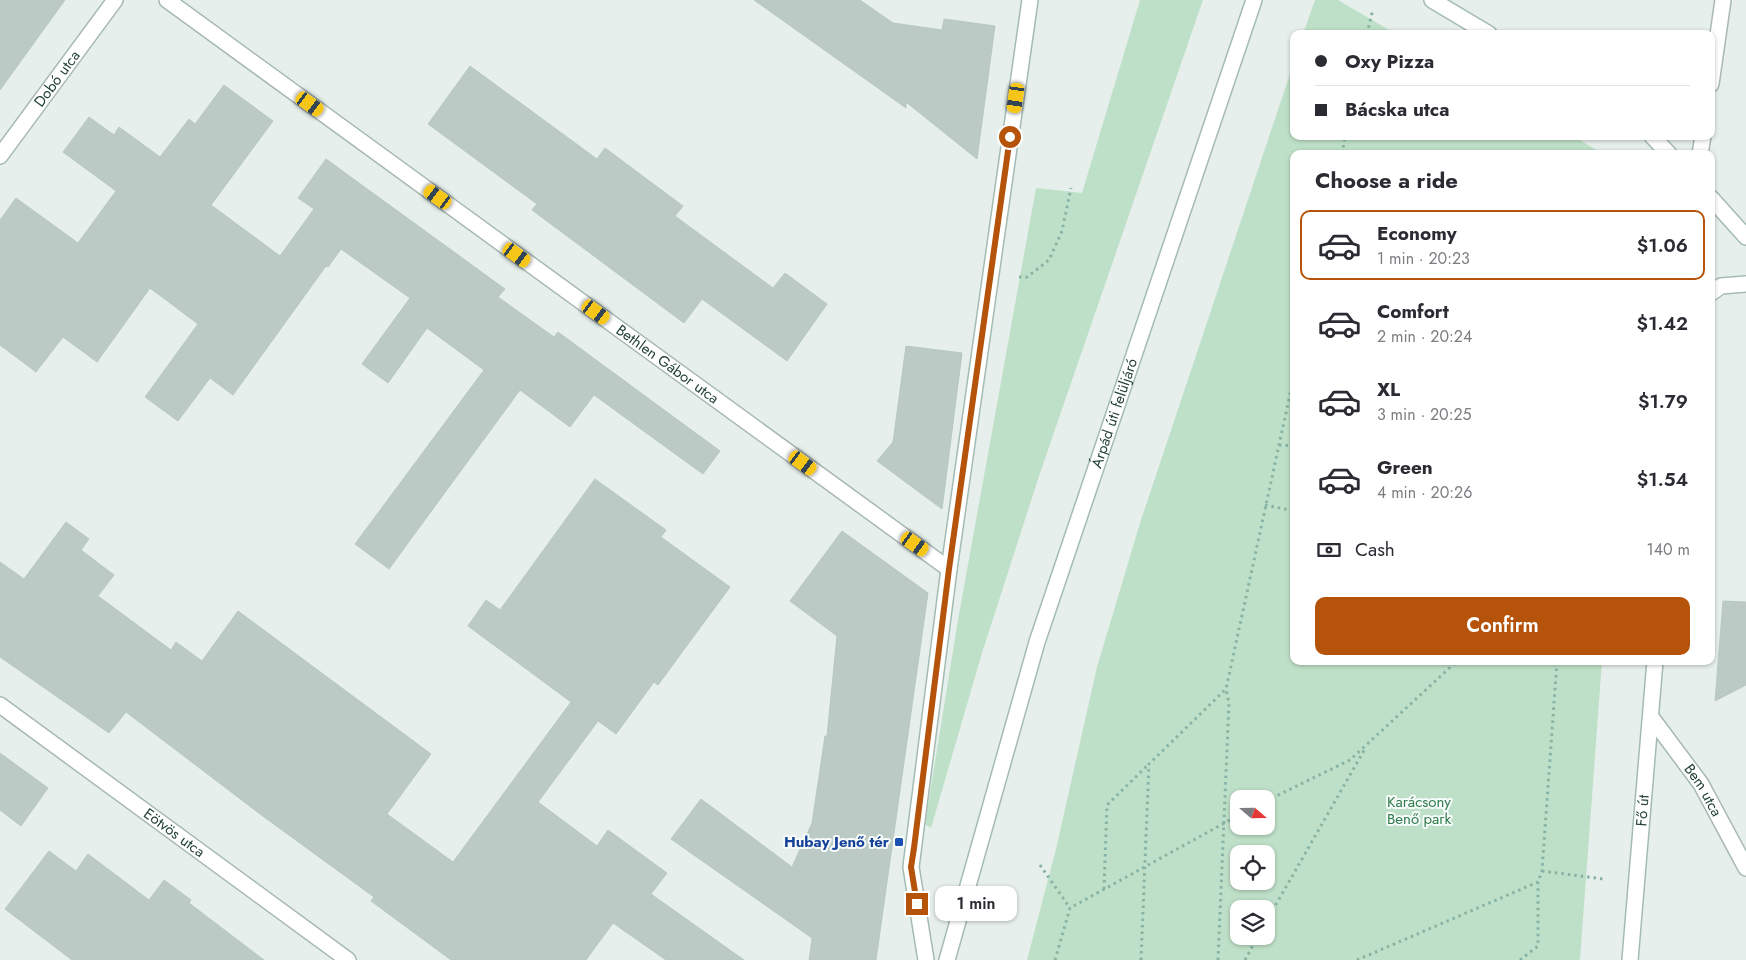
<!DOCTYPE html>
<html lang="en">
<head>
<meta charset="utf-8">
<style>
  body { margin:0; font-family:Jost,sans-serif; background:#f2f2f3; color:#2b2b33; height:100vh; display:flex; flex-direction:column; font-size:19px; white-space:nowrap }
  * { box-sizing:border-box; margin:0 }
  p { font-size:16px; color:#7c7c81 }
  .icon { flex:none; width:28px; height:28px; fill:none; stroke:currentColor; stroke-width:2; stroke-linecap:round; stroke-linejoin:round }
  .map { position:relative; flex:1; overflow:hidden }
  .panel { position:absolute; left:1290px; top:150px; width:425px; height:515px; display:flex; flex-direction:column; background:#fff; border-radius:10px; box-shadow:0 1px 4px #0004 }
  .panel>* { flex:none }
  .banner { position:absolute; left:1290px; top:30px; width:425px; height:110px; border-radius:10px; box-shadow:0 1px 4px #0004; display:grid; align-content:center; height:110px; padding:0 25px; background:#fff }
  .needle { width:32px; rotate:110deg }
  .controls { position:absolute; left:1230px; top:790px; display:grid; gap:10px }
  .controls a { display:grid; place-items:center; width:45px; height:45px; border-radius:10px; background:#fff; box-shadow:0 1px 4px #0004; font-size:25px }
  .end { position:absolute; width:22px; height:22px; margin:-11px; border:6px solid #b45309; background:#fff; box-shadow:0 0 0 2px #fff }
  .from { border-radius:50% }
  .bubble { position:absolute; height:35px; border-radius:10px; background:#fff; box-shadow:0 1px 4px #0004; font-size:16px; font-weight:600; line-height:35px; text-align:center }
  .car { position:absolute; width:15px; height:30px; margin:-15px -8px; border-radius:6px; box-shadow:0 0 4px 1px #0007; background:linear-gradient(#f5c518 24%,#345 0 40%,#f5c518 0 76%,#345 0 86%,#f5c518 0) }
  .banner b { display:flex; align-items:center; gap:18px; height:48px; font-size:19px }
  .banner b+b { border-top:1px solid #e1e1e2 }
  .banner i { width:12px; height:12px; background:#2b2b33 }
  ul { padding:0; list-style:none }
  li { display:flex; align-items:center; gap:15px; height:70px; margin:0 10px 8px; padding:0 15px; border:2px solid transparent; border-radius:10px }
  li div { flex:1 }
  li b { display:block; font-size:19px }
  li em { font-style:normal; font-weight:600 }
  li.on { border-color:#b45309 }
  li>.icon { width:45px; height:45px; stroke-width:1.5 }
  h2 { padding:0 25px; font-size:22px; line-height:60px }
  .pay { display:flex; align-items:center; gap:12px; height:55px; padding:0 25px; font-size:19px }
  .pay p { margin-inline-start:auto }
  .primary-button { display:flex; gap:10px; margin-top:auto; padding:10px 25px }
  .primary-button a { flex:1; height:58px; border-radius:10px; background:#b45309; color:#fff; font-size:20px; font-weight:600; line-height:58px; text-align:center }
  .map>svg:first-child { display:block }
</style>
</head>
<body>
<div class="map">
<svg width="1746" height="960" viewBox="0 0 1746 960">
  <rect width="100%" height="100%" fill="#e6efeb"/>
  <path fill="#bfe0c8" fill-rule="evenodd" d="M 1140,0 L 1203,0 L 1039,476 L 982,653 L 931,828 L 925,824 L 958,620 L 1036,188 L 1082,193 Z
    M 1315,0 L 1338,0 L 1396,34 L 1303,34 Z
    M 1294,62 L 1294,136 L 1573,136 L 1603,154 L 1294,154 L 1294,661 L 1602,661 L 1580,960 L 1027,960 L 1056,849 L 1097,667 L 1140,523 ZM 1239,799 L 1266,799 L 1266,826 L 1239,826 ZM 1239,854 L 1266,854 L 1266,881 L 1239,881 ZM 1239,909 L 1266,909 L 1266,936 L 1239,936 Z"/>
  <path fill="#bbcac4" stroke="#b8c9c2" d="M 0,0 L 65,0 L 0,90 Z
    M 754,0 L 860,0 L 893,23 L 942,30 L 944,19 L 995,26 L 977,159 L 906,102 L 906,108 Z
    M 470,66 L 597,159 L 605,148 L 683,206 L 675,216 L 773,288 L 785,273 L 827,304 L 787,361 L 702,299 L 684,323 L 532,210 L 537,204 L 428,124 Z
    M 224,85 L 273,121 L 211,205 L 280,256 L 314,209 L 298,198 L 326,159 L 505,289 L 498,297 L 554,337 L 558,332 L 720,451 L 703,474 L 594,395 L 570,427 L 520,390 L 389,569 L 355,544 L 484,370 L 427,328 L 388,383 L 362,364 L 410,298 L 341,249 L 328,267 L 326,266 L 233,395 L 210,378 L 178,421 L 145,397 L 198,324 L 150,288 L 97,362 L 63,337 L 36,372 L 0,345 L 0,220 L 16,198 L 78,243 L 116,191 L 63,152 L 89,117 L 114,135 L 119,127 L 160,157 L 189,119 L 195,124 Z
    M 906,346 L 962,353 L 942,509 L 877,461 L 893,442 Z
    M 595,479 L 666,530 L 661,537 L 730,587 L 658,685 L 654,682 L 616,734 L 598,721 L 538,802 L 597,846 L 608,830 L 667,873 L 651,894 L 744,960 L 666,960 L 613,923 L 586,960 L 451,960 L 371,901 L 374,897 L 260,814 L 126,712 L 109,733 L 0,657 L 0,562 L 24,579 L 66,522 L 89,539 L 81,550 L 114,575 L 98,596 L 171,650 L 176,642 L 202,661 L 238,611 L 431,754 L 387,814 L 453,862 L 571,702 L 468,626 L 486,600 L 500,610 Z
    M 842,531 L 928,593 L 876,960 L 809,960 L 812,938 L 671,839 L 701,799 L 792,867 L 812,823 L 825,736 L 827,736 L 837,636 L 790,601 Z
    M 1723,601 L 1746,602 L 1746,685 L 1715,701 Z
    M 0,753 L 48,788 L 21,826 L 0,810 Z
    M 49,851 L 76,871 L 88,854 L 149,900 L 164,880 L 191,900 L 189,903 L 264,960 L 72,960 L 5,909 Z"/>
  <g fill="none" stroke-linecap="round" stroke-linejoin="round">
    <g stroke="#a8b8b2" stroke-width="18">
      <g id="street">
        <path id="s1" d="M 167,0 L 949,569"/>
        <path d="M 1711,84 L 1723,0"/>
        <path d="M 1700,154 L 1703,136"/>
        <path id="s2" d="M 0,156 L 115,0"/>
        <path id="s3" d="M 0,705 L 348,960"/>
        <path id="s4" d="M 1651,717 L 1701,784 L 1746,868"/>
      </g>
    </g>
    <g stroke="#a4bbb3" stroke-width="18">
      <g id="secondary">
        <path d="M 1432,0 L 1489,34"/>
        <path d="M 1652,136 L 1669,154"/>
        <path d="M 1711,198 L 1746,237"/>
        <path d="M 1711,293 L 1721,286 L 1746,284"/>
        <path d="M 926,960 L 911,867 L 949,569 L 1030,0"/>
        <path id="s5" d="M 947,960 L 1037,642 L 1254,0"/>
        <path id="s6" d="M 1630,960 L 1655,661"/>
      </g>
    </g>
    <path stroke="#86b3a5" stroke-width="3" stroke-dasharray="2.5 4" stroke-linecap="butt" d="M 1367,34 L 1373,9
      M 1342,154 L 1345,136
      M 1019,277 L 1027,277 L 1049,260 L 1062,231 L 1071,188
      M 1279,445 L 1294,446
      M 1265,505 L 1294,511
      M 1266,801 L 1350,760 L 1457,661
      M 1040,865 L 1070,908
      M 1542,871 L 1603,879
      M 1104,889 L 1107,805 L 1149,764
      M 1266,922 L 1366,747
      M 1055,960 L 1070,908 L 1239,815
      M 1141,960 L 1149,764 L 1226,689 L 1294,376
      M 1218,960 L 1229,703 L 1226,689
      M 1245,960 L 1258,936
      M 1357,960 L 1538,882
      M 1520,960 L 1538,946 L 1538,882 L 1542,871 L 1557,661"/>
    <use href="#street" stroke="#fff" stroke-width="15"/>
    <use href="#secondary" stroke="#fff" stroke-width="15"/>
  </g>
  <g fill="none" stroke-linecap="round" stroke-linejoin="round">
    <path stroke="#b45309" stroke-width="6" d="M 917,904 L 911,867 L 914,848 L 949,569 L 1010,137"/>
  </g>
  <rect fill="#1a4fb4" stroke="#f7fbf9" stroke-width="2" x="894" y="837" width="10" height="10" rx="2.5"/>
  <g text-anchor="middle" stroke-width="4" stroke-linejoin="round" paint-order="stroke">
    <g font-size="15" fill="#24423a" stroke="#f7fbf9">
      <text dy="5" stroke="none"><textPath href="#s2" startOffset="96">Dobó utca</textPath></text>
      <text dy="5" stroke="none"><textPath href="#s1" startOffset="619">Bethlen Gábor utca</textPath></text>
      <text dy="5" stroke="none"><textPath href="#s5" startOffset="572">Árpád úti felüljáró</textPath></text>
      <text dy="5" stroke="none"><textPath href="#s4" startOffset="90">Bem utca</textPath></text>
      <text dy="5" stroke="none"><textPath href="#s6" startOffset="150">Fő út</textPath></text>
      <text dy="5" stroke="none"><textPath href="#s3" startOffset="216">Eötvös utca</textPath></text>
    </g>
    <g font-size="15" fill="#2d7a4b" stroke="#f7fbf9">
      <text x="1419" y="807">Karácsony<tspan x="1419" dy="17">Benő park</tspan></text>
    </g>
    <g font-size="15" font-weight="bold" fill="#164399" stroke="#f7fbf9" text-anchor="end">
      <text x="889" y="847">Hubay Jenő tér</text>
    </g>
  </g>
</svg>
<div class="controls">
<a><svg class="needle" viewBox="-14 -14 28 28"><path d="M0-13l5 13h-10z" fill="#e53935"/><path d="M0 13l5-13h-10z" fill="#7c7c81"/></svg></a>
<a><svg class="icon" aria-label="locate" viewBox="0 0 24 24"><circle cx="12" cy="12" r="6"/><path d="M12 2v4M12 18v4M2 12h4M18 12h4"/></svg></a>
<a><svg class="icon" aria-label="layers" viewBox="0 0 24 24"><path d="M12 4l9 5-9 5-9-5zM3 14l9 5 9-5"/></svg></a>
</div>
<i class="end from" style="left:1010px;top:137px"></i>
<i class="end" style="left:917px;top:904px"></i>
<div class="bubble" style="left:935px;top:886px;width:82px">1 min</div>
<i class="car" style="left:1016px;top:98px;rotate:188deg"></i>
<i class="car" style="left:310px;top:104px;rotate:126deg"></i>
<i class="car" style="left:438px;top:197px;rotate:306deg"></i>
<i class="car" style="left:517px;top:255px;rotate:126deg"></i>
<i class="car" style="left:596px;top:312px;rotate:126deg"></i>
<i class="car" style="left:803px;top:463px;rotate:126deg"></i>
<i class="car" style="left:915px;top:544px;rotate:125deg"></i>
<div class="banner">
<b><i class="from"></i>Oxy Pizza</b>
<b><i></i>Bácska utca</b>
</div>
<section class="panel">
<h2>Choose a ride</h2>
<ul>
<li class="on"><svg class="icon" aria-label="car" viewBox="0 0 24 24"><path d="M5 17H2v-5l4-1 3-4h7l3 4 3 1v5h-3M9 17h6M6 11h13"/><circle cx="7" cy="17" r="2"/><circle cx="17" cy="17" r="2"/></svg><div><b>Economy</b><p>1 min · 20:23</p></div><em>$1.06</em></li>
<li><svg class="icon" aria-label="car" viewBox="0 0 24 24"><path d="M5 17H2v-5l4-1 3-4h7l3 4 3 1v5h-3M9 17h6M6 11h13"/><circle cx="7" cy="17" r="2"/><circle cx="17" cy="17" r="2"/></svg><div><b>Comfort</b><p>2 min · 20:24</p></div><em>$1.42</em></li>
<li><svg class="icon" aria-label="car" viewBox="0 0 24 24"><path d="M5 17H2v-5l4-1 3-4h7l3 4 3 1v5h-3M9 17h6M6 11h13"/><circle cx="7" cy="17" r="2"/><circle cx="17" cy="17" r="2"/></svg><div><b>XL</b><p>3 min · 20:25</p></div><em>$1.79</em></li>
<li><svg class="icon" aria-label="car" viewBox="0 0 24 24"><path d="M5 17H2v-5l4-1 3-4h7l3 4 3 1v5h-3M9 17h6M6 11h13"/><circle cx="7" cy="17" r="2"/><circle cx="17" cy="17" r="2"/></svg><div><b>Green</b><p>4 min · 20:26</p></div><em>$1.54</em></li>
</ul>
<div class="pay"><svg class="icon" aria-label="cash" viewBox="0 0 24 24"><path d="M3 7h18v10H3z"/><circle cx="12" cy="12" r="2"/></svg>Cash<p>140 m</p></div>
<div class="primary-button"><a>Confirm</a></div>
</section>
</div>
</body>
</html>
